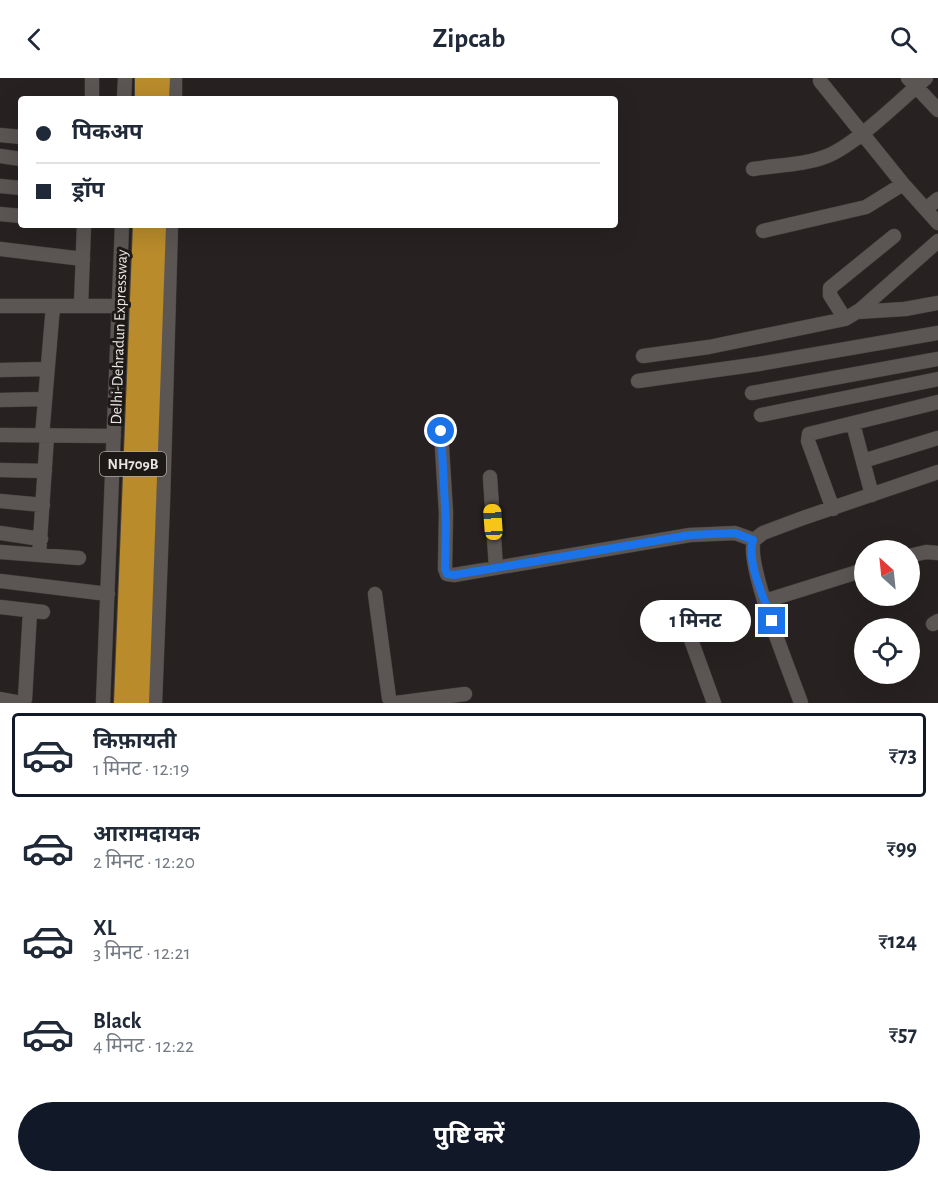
<!DOCTYPE html>
<html lang="hi">
<head>
<meta charset="utf-8">
<style>
  body { margin:0; font-family:"Alegreya Sans","Noto Sans Devanagari",sans-serif; background:#f6f6f7; color:#1f2937; height:100vh; display:flex; flex-direction:column; font-size:22px; white-space:nowrap }
  * { box-sizing:border-box; margin:0 }
  p { font-size:20px; color:#747a83 }
  .icon { flex:none; width:33px; height:33px; fill:none; stroke:currentColor; stroke-width:2; stroke-linecap:round; stroke-linejoin:round }
  .map { position:relative; height:625px; overflow:hidden }
  .side { display:flex; flex-direction:column; background:#fff; flex:1 }
  .side>* { flex:none }
  .hud { position:absolute; left:18px; top:18px; width:600px; height:132px; border-radius:6px; box-shadow:0 6px 24px #0002; display:grid; align-content:center; height:132px; padding:0 18px; background:#fff }
  .needle { width:39px; rotate:333deg }
  .tools { position:absolute; left:854px; top:462px; display:grid; gap:12px }
  .tools a { display:grid; place-items:center; width:66px; height:66px; border-radius:50%; background:#fff; box-shadow:0 6px 24px #0002; font-size:30px }
  .end { position:absolute; width:27px; height:27px; margin:-14px; border:8px solid #1a73e8; background:#fff; box-shadow:0 0 0 3px #fff }
  .from { border-radius:50% }
  .bubble { position:absolute; height:42px; border-radius:21px; background:#fff; box-shadow:0 6px 24px #0002; font-size:20px; font-weight:700; line-height:42px; text-align:center }
  .car { position:absolute; width:18px; height:36px; margin:-18px -9px; border-radius:8px; box-shadow:0 0 4px 2px #0007; background:linear-gradient(#f5c518 24%,#345 0 40%,#f5c518 0 76%,#345 0 86%,#f5c518 0) }
  .hud b { display:flex; align-items:center; gap:21px; height:57px; font-size:22px }
  .hud b+b { border-top:2px solid #e0e1e3 }
  .hud i { width:15px; height:15px; background:#1f2937 }
  ul { padding:10px 0 0; list-style:none }
  li { display:flex; align-items:center; gap:18px; height:84px; margin:0 12px 9px; padding:0 6px; border:3px solid transparent; border-radius:6px }
  li div { flex:1 }
  li b { display:block; font-size:22px }
  li em { font-style:normal; font-weight:700 }
  li.current { border-color:#111827 }
  li>.icon { width:54px; height:54px; stroke-width:1.5 }
  .primary-button { display:flex; gap:12px; margin-top:auto; padding:12px 18px }
  .primary-button a { flex:1; height:69px; border-radius:36px; background:#111827; color:#fff; font-size:24px; font-weight:700; line-height:69px; text-align:center }
  header { display:flex; justify-content:space-between; align-items:center; height:78px; padding:0 18px; background:#fff; font-size:27px; font-weight:700 }
  .map>svg:first-child { display:block }
</style>
</head>
<body>
<header><svg class="icon" aria-label="back" viewBox="0 0 24 24"><path d="M15 5l-7 7 7 7"/></svg>Zipcab<svg class="icon" aria-label="search" viewBox="0 0 24 24"><circle cx="10" cy="10" r="6"/><path d="M15 15l6 6"/></svg></header>
<div class="map">
<svg width="938" height="625" viewBox="0 0 938 625">
  <rect width="100%" height="100%" fill="#272221"/>
  <g fill="none" stroke-linecap="round" stroke-linejoin="round">
    <g stroke="#44403e" stroke-width="15">
      <path id="minor" d="M 908,0 L 938,32
        M 820,3 L 903,106 L 938,145
        M 92,21 L 92,0
        M 124,21 L 125,0
        M 175,21 L 175,0
        M 0,57 L 21,59
        M 0,78 L 21,81
        M 753,91 C 777,87 805,87 827,78 C 855,67 902,21 926,0
        M 0,108 L 21,110
        M 926,131 L 938,121
        M 0,136 L 21,138
        M 763,153 L 866,129 L 903,106
        M 0,171 L 83,181
        M 0,228 L 120,228
        M 81,228 L 84,147
        M 857,234 L 905,231 L 938,225
        M 845,241 L 830,217 L 830,210 L 894,158
        M 643,278 L 709,269 L 845,241 L 860,232 L 938,163
        M 0,292 L 47,291
        M 638,303 L 759,286 L 938,255
        M 752,315 L 938,281
        M 0,322 L 44,321
        M 761,337 L 938,301
        M 853,346 L 872,417
        M 441,353 L 446,435 L 445,491 L 447,496 L 454,497 L 690,457 L 735,455 L 754,462
        M 0,357 L 114,358
        M 42,358 L 53,228
        M 863,383 L 938,360
        M 0,392 L 45,393
        M 490,399 L 496,490
        M 0,423 L 43,427
        M 833,431 L 808,363 L 809,356 L 938,324
        M 0,455 L 41,461
        M 0,474 L 79,480
        M 39,477 L 47,358
        M 909,478 L 926,474 L 938,475
        M 0,503 L 108,516
        M 375,516 L 389,620 L 391,624 L 394,625
        M 765,523 L 864,492
        M 0,529 L 43,534
        M 933,546 L 938,543
        M 690,559 L 714,625
        M 0,621 L 21,625
        M 22,625 L 25,621 L 30,533
        M 103,625 L 122,147
        M 155,625 L 163,423 L 171,147
        M 396,625 L 465,616
        M 801,625 C 791,596 745,486 754,462 L 763,455 L 803,440 L 938,394"/>
    </g>
    <g stroke="#44403e" stroke-width="20">
      <path id="highway" d="M 144,21 L 144,0
        M 160,21 L 161,0
        M 123,625 L 142,147
        M 140,625 L 157,147"/>
    </g>
    <use href="#minor" stroke="#5b5654" stroke-width="14"/>
    <use href="#highway" stroke="#b98b2b" stroke-width="18"/>
  </g>
  <g fill="none" stroke-linecap="round" stroke-linejoin="round">
    <path stroke="#1a73e8" stroke-width="8" d="M 441,353 L 446,447 L 445,491 L 447,496 L 454,497 L 690,457 L 735,455 L 753,462 C 746,484 765,522 772,543"/>
  </g>
  <g text-anchor="middle" stroke-width="6" stroke-linejoin="round" paint-order="stroke">
    <rect fill="#1d1917" stroke="#aca8a6" stroke-width="1.5" x="100" y="374" width="66" height="24" rx="4.5"/>
    <g font-size="15" font-weight="bold" fill="#e9e5e4">
      <text x="133" y="391">NH709B</text>
    </g>
    <g font-size="16" fill="#e9e5e4" stroke="#1d1917">
      <text transform="translate(118 259) rotate(-88)" y="6">Delhi-Dehradun Expressway</text>
    </g>
  </g>
</svg>
<div class="tools">
<a><svg class="needle" viewBox="-14 -14 28 28"><path d="M0-13l5 13h-10z" fill="#e53935"/><path d="M0 13l5-13h-10z" fill="#747a83"/></svg></a>
<a><svg class="icon" aria-label="locate" viewBox="0 0 24 24"><circle cx="12" cy="12" r="6"/><path d="M12 2v4M12 18v4M2 12h4M18 12h4"/></svg></a>
</div>
<i class="end from" style="left:441px;top:353px"></i>
<i class="end" style="left:772px;top:543px"></i>
<div class="bubble" style="left:640px;top:522px;width:111px">1 मिनट</div>
<i class="car" style="left:493px;top:444px;rotate:356deg"></i>
<div class="hud">
<b><i class="from"></i>पिकअप</b>
<b><i></i>ड्रॉप</b>
</div>
</div>
<section class="side">
<ul>
<li class="current"><svg class="icon" aria-label="car" viewBox="0 0 24 24"><path d="M5 17H2v-5l4-1 3-4h7l3 4 3 1v5h-3M9 17h6M6 11h13"/><circle cx="7" cy="17" r="2"/><circle cx="17" cy="17" r="2"/></svg><div><b>किफ़ायती</b><p>1 मिनट · 12:19</p></div><em>₹73</em></li>
<li><svg class="icon" aria-label="car" viewBox="0 0 24 24"><path d="M5 17H2v-5l4-1 3-4h7l3 4 3 1v5h-3M9 17h6M6 11h13"/><circle cx="7" cy="17" r="2"/><circle cx="17" cy="17" r="2"/></svg><div><b>आरामदायक</b><p>2 मिनट · 12:20</p></div><em>₹99</em></li>
<li><svg class="icon" aria-label="car" viewBox="0 0 24 24"><path d="M5 17H2v-5l4-1 3-4h7l3 4 3 1v5h-3M9 17h6M6 11h13"/><circle cx="7" cy="17" r="2"/><circle cx="17" cy="17" r="2"/></svg><div><b>XL</b><p>3 मिनट · 12:21</p></div><em>₹124</em></li>
<li><svg class="icon" aria-label="car" viewBox="0 0 24 24"><path d="M5 17H2v-5l4-1 3-4h7l3 4 3 1v5h-3M9 17h6M6 11h13"/><circle cx="7" cy="17" r="2"/><circle cx="17" cy="17" r="2"/></svg><div><b>Black</b><p>4 मिनट · 12:22</p></div><em>₹57</em></li>
</ul>
<div class="primary-button"><a>पुष्टि करें</a></div>
</section>
</body>
</html>
